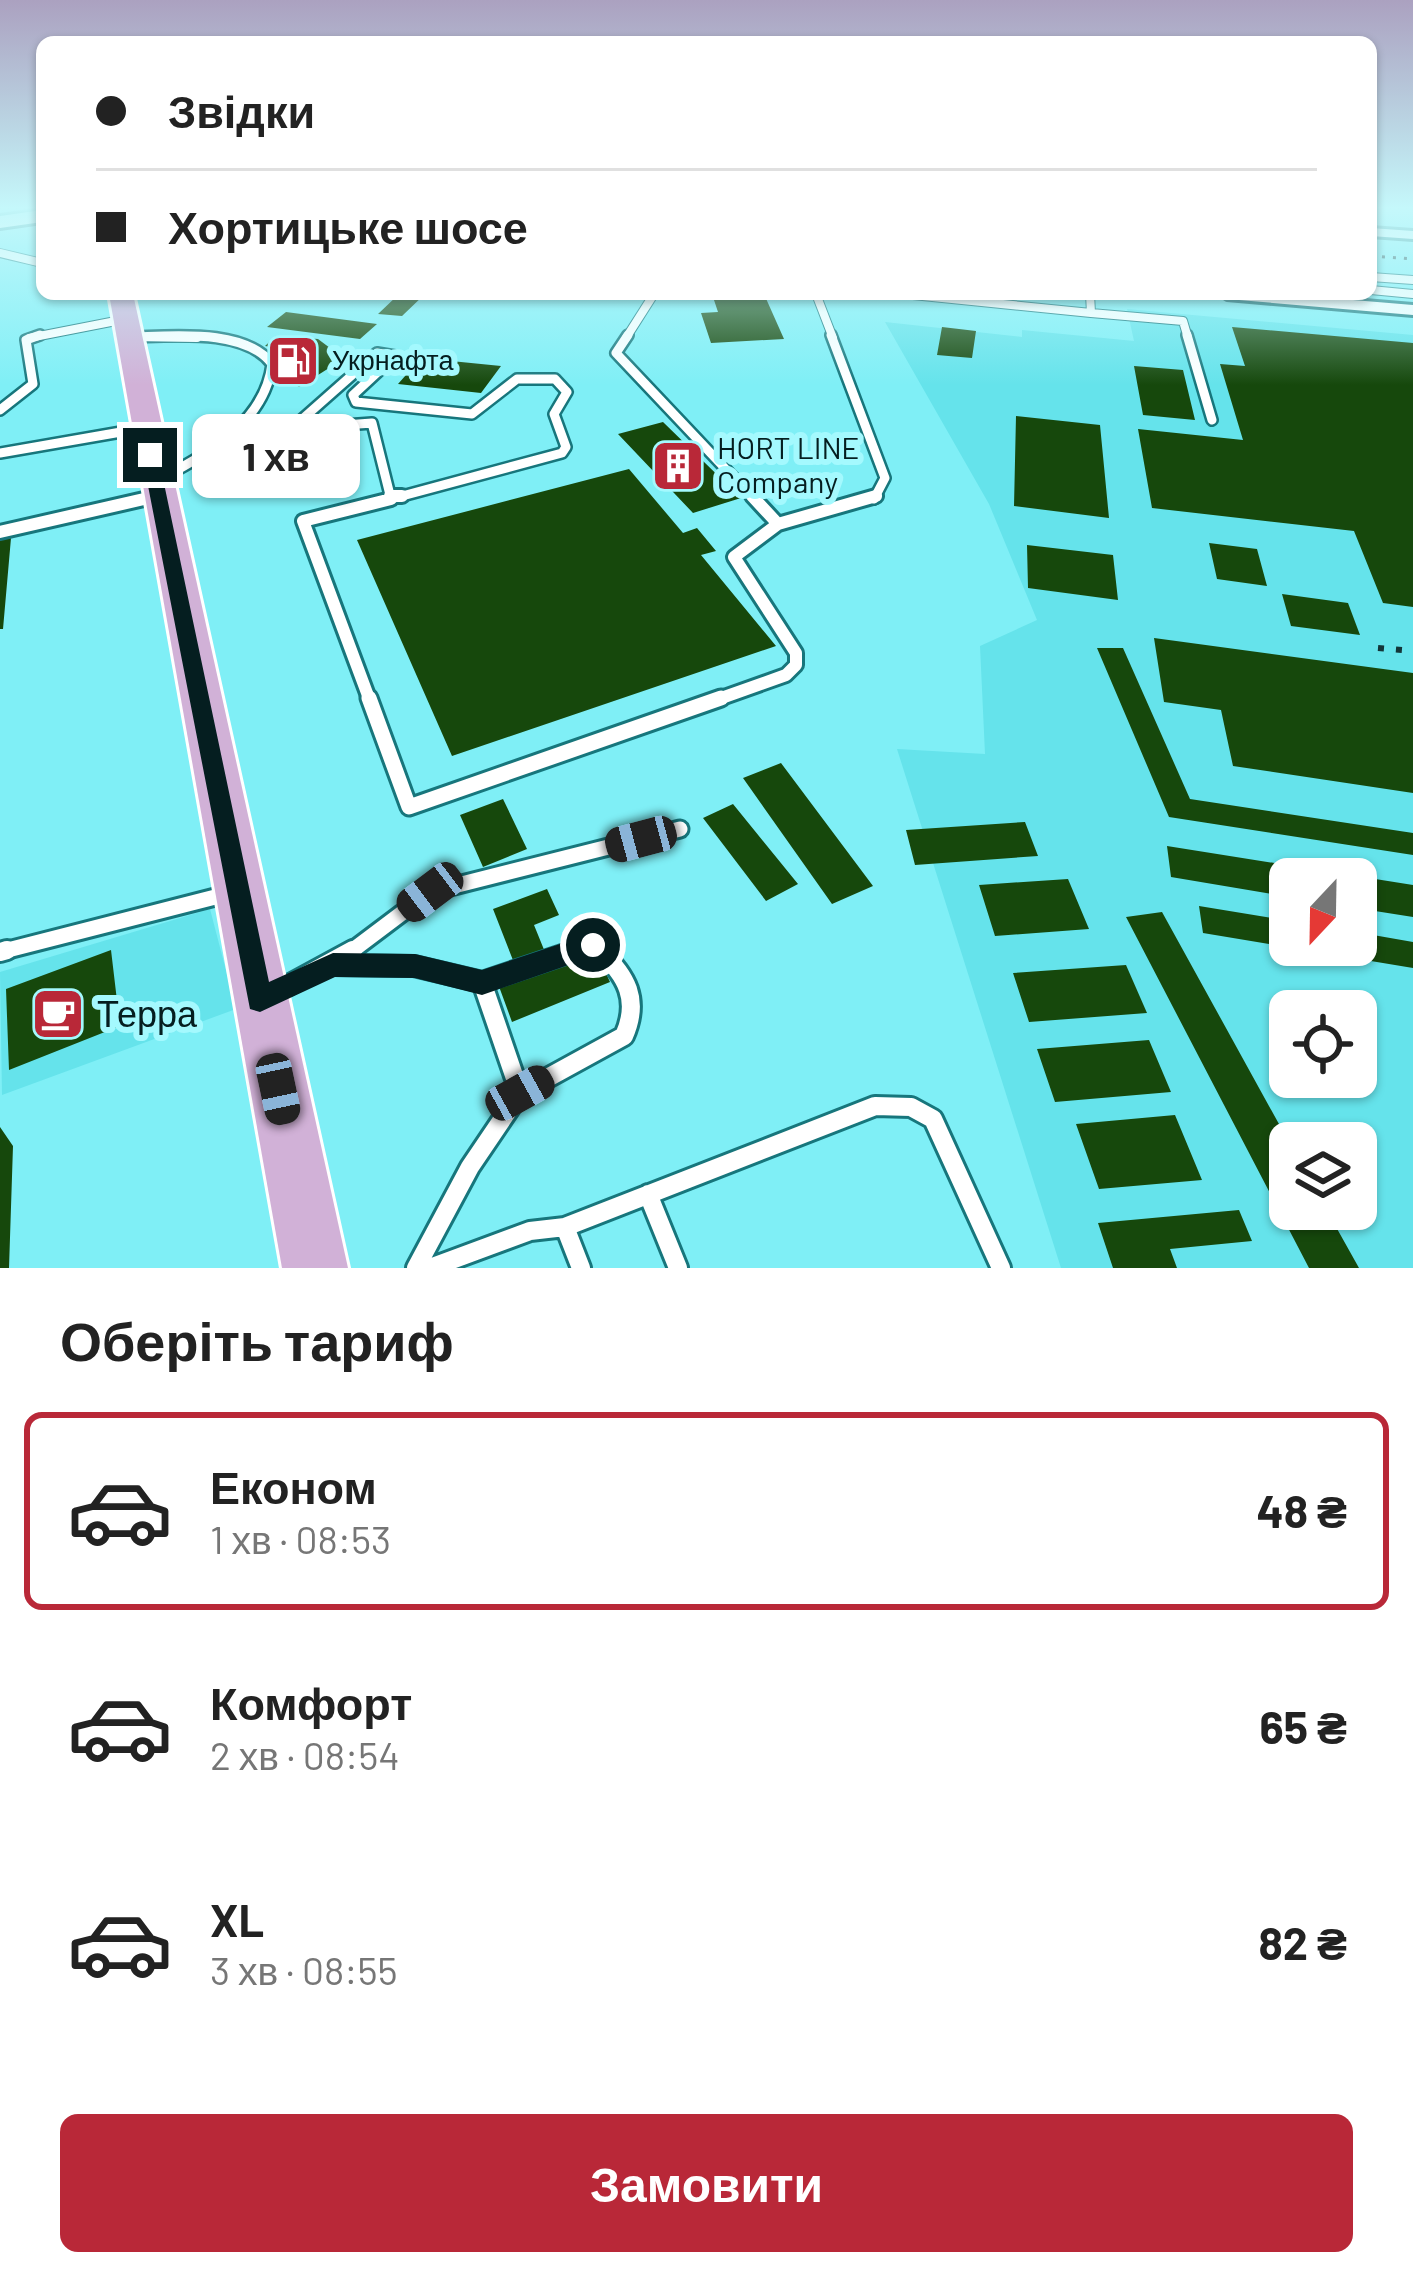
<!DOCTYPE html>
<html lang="uk">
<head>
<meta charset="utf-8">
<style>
  body { margin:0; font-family:Barlow,sans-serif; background:#f6f6f6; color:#222; height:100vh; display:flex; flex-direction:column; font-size:45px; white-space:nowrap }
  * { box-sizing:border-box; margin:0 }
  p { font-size:39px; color:#767676 }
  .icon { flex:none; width:66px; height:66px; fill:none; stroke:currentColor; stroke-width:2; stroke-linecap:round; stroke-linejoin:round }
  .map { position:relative; height:1268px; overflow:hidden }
  .details { display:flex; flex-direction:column; background:#fff; flex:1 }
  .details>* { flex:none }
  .hud { position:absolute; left:36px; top:36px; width:1341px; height:264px; border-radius:18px; box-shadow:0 3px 9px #0004; display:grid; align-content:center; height:264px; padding:0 60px; background:#fff }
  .needle { width:78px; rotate:202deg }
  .tools { position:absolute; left:1269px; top:858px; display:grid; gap:24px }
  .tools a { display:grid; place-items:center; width:108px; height:108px; border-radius:18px; background:#fff; box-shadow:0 3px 9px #0004; font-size:60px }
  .end { position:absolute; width:54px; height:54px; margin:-27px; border:15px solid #051e20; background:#fff; box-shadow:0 0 0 6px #fff }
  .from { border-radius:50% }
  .bubble { position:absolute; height:84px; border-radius:18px; background:#fff; box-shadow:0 3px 9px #0004; font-size:39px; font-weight:700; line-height:84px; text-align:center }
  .car { position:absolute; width:36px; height:72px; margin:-36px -18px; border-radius:15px; box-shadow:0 0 9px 3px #0007; background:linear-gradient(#222 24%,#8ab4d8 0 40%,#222 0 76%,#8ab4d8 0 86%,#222 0) }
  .hud b { display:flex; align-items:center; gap:42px; height:114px; font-size:45px }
  .hud b+b { border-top:3px solid #e0e0e0 }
  .hud i { width:30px; height:30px; background:#222 }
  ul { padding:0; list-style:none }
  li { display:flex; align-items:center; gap:36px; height:198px; margin:0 24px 18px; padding:0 36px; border:6px solid transparent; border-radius:18px }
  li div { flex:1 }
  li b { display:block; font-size:45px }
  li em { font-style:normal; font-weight:700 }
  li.on { border-color:#b92838 }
  li>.icon { width:108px; height:108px; stroke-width:1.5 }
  h2 { padding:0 60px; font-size:54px; line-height:144px }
  .action { display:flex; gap:24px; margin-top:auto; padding:24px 60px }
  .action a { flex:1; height:138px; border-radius:18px; background:#b92838; color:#fff; font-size:48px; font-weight:700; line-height:138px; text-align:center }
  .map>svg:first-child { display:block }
</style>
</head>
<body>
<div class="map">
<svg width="1413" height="1268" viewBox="0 0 1413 1268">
  <rect width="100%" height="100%" fill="#7feff6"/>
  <path fill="#65e3eb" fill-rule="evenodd" d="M 1127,309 L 1413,335 L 1413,1268 L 1061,1268 L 897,749 L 985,754 L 980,646 L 1037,620 L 989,504 L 885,322 L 1022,337 L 1022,330 L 1134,341 ZM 1290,879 L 1356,879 L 1356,945 L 1290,945 ZM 1290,1011 L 1356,1011 L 1356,1077 L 1290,1077 ZM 1290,1143 L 1356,1143 L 1356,1209 L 1290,1209 Z
    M 210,909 L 236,1009 L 2,1095 L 0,972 Z"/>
  <path fill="#16480c" d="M 399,294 L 425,294 L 402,316 L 378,314 Z
    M 712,294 L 764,294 L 784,339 L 711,343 L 701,313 L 718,312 Z
    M 286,312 L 377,324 L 360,339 L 267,327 Z
    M 942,327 L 976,331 L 972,358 L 937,355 Z
    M 1232,327 L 1413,343 L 1413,607 L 1383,603 L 1354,531 L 1152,508 L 1138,429 L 1243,440 L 1220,364 L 1245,366 Z
    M 276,336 L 318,339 L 334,351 L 337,363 L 299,387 L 288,380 L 313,363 L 306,352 L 265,346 Z
    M 421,358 L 501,366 L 481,393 L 398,384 Z
    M 1134,366 L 1183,370 L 1195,420 L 1143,415 Z
    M 1016,416 L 1100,425 L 1109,518 L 1014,506 Z
    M 663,422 L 741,498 L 693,513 L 618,434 Z
    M 629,469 L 683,533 L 697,528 L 716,551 L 701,555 L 776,646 L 452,756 L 357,540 Z
    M 11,538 L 3,629 L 0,629 L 0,540 Z
    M 1209,543 L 1257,549 L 1267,586 L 1217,579 Z
    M 1027,545 L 1113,555 L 1118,600 L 1028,588 Z
    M 1282,594 L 1348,603 L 1360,635 L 1291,626 Z
    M 1154,638 L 1413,673 L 1413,793 L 1233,766 L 1221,710 L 1164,702 Z
    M 1097,648 L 1123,648 L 1190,799 L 1413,833 L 1413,855 L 1169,817 Z
    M 781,763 L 873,886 L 832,904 L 743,778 Z
    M 503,799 L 527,849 L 483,867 L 460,815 Z
    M 733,804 L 798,884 L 766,901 L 703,818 Z
    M 1025,822 L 1038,856 L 915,865 L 906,830 Z
    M 1167,846 L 1413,885 L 1413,917 L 1356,908 L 1356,879 L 1290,879 L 1290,897 L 1171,877 Z
    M 1068,879 L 1089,929 L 995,936 L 979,885 Z
    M 547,889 L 559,915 L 534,925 L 549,962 L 593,945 L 610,982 L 512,1022 L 497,981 L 518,973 L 493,909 Z
    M 1199,906 L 1290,921 L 1290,945 L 1356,945 L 1356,932 L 1413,942 L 1413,968 L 1203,933 Z
    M 1162,912 L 1290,1144 L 1290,1209 L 1326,1209 L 1359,1268 L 1309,1268 L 1126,917 Z
    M 111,950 L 120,1026 L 9,1070 L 6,989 Z
    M 1126,965 L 1147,1013 L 1029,1022 L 1013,973 Z
    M 1149,1040 L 1171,1092 L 1055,1102 L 1037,1049 Z
    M 1175,1115 L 1202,1180 L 1099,1189 L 1076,1124 Z
    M 0,1127 L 13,1146 L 9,1268 L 0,1268 Z
    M 1239,1210 L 1252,1241 L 1170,1249 L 1177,1268 L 1113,1268 L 1098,1223 Z"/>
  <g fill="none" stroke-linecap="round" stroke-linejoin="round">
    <g stroke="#17767c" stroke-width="10">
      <path id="lane-far4" d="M 0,253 L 42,263
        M 1371,277 L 1413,280
        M 1371,290 L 1413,294
        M 816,294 L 833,338
        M 903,294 L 1091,313 L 1090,294
        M 1091,313 L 1183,321 L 1188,338
        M 132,337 L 197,338
        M 29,338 L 126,319
        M 626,338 L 654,294"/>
    </g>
    <g stroke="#17767c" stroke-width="14">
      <path id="lane-far3" d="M 628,335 L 616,353 L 754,499
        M 831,335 L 885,478 L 874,499
        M 1187,335 L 1212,420
        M 132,337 C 172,336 245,328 272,364 C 265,422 208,454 162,478
        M 377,353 L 395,356 L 353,395 L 356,402 L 472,414 L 517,379 L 555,379 L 567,392 L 554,414 L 566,447 L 562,453 L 391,499 L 372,423 L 291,429 Z
        M 0,410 L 33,384 L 26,340 L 40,335
        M 220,447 L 291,429
        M 0,453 L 144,428
        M 144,499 L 157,496"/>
    </g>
    <g stroke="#17767c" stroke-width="18">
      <path id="lane-far2" d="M 390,496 L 402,496
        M 752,496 L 778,524
        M 0,532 L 157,496
        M 370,701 L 303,521 L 391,499
        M 713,701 L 786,675 L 796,665 L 796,653 L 734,557 L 778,524 L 876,496"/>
    </g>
    <g stroke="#17767c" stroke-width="21">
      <path id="lane-far1" d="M 369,698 L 409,807 L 721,698
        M 0,952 L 227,894
        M 349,953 L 430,892 L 680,829
        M 568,953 L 593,945 L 603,953"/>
    </g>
    <g stroke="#17767c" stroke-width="24">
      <path id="lane" d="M 0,952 L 7,950
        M 333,965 L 414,966 L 482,982 L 577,950
        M 482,982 L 520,1093
        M 272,994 L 353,950
        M 648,1194 L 678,1268
        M 565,1227 L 581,1268
        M 416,1268 L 470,1167 L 520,1093 L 624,1036 C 640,1000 627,976 599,950
        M 430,1268 L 530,1231 L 565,1227 L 875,1106 L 911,1107 L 933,1119 L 1001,1268"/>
    </g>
    <g stroke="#17767c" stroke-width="6">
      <path id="street" d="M 1371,228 L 1413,231 L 1413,239 L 1371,236 Z
        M 1219,294 L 1281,294 L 1413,305 L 1413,315 L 1227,299 Z"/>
    </g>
    <g stroke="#17767c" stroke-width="6">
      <path id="secondary" d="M 42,210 L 42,222 L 0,228 L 0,216 Z"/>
    </g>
    <g stroke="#fff" stroke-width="6">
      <path id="primary" d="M 109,294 L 133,294 L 348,1268 L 282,1268 Z"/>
    </g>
    <use href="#lane-far4" stroke="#fff" stroke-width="8"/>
    <use href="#lane-far3" stroke="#fff" stroke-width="9"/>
    <use href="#lane-far2" stroke="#fff" stroke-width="12"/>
    <use href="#lane-far1" stroke="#fff" stroke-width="15"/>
    <use href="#lane" stroke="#fff" stroke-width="18"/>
    <use href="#street" fill="#fff" fill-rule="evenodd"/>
    <use href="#secondary" fill="#fff" fill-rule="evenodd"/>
    <use href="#primary" fill="#d1b1d7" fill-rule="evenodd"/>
    <path stroke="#133538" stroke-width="3" stroke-dasharray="3 8" stroke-linecap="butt" d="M 1371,256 L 1413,259"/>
    <path stroke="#133538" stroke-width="6" stroke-dasharray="6 12" stroke-linecap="butt" d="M 1378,648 L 1413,651"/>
  </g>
  <linearGradient id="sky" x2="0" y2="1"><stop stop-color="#aba1c0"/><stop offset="0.54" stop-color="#c5f8fb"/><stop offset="1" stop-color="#c5f8fb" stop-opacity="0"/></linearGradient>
  <rect width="1413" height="385" fill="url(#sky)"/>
  <path fill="#051e20" d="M 150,450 L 158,455 L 269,982 L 333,953 L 415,954 L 482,970 L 593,933 L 603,937 L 603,953 L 482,995 L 415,978 L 335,977 L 260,1012 L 250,1009 L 142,455 Z"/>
  <defs>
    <g id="fuel-square" transform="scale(2.7)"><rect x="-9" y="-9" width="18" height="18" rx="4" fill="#b92838" stroke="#a4f9fe"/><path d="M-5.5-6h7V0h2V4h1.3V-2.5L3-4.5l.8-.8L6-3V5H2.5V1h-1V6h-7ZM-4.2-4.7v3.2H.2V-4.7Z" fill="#fff"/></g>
    <g id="building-square" transform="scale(2.7)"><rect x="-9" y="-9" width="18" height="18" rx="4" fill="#b92838" stroke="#a4f9fe"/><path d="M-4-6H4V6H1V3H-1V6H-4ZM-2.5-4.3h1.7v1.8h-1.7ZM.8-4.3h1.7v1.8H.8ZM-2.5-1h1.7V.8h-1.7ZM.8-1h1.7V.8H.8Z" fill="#fff"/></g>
    <g id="cafe-square" transform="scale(2.7)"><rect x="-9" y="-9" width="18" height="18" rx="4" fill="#b92838" stroke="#a4f9fe"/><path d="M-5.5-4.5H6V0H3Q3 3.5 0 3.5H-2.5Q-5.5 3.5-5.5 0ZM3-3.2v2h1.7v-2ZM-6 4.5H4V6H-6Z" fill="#fff"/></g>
  </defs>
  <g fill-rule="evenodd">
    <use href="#fuel-square" x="293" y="361"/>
    <use href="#building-square" x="678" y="466"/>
    <use href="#cafe-square" x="58" y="1014"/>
  </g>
  <g text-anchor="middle" stroke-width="12" stroke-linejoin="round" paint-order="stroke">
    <g font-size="27" fill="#051e20" stroke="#a4f9fe" text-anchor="start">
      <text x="332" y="370">Укрнафта</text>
    </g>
    <g font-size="30" fill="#051e20" stroke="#a4f9fe" text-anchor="start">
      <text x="717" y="459">HORT LINE<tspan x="717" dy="34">Company</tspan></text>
    </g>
    <g font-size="36" fill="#051e20" stroke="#a4f9fe" text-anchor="start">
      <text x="97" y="1027">Терра</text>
    </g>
  </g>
</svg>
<div class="tools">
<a><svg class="needle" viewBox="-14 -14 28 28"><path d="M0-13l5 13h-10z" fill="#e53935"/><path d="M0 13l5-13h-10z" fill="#767676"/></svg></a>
<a><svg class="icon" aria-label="locate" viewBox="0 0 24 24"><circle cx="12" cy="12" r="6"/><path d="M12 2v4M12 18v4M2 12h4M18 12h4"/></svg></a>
<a><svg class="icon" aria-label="layers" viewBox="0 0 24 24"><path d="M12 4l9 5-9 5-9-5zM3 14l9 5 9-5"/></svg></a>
</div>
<i class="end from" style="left:593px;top:945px"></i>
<i class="end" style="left:150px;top:455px"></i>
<div class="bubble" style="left:192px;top:414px;width:168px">1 хв</div>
<i class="car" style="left:641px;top:839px;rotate:255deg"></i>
<i class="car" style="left:430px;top:892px;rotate:233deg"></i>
<i class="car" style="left:278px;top:1089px;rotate:168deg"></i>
<i class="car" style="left:520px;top:1093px;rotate:61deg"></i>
<div class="hud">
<b><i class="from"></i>Звідки</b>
<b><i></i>Хортицьке шосе</b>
</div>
</div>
<section class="details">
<h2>Оберіть тариф</h2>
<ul>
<li class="on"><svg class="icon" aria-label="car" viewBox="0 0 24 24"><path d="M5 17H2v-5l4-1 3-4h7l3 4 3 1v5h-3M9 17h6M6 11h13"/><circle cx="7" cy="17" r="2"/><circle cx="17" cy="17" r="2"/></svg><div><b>Економ</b><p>1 хв · 08:53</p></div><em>48 ₴</em></li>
<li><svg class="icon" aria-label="car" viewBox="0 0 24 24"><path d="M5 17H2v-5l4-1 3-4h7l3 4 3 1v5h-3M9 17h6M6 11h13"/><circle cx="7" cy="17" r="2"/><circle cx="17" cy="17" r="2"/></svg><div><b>Комфорт</b><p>2 хв · 08:54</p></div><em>65 ₴</em></li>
<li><svg class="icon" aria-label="car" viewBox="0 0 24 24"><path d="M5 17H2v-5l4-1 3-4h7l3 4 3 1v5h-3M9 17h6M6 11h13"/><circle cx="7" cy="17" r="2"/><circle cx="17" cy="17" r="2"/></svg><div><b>XL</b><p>3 хв · 08:55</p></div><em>82 ₴</em></li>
</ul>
<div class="action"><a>Замовити</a></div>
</section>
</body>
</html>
